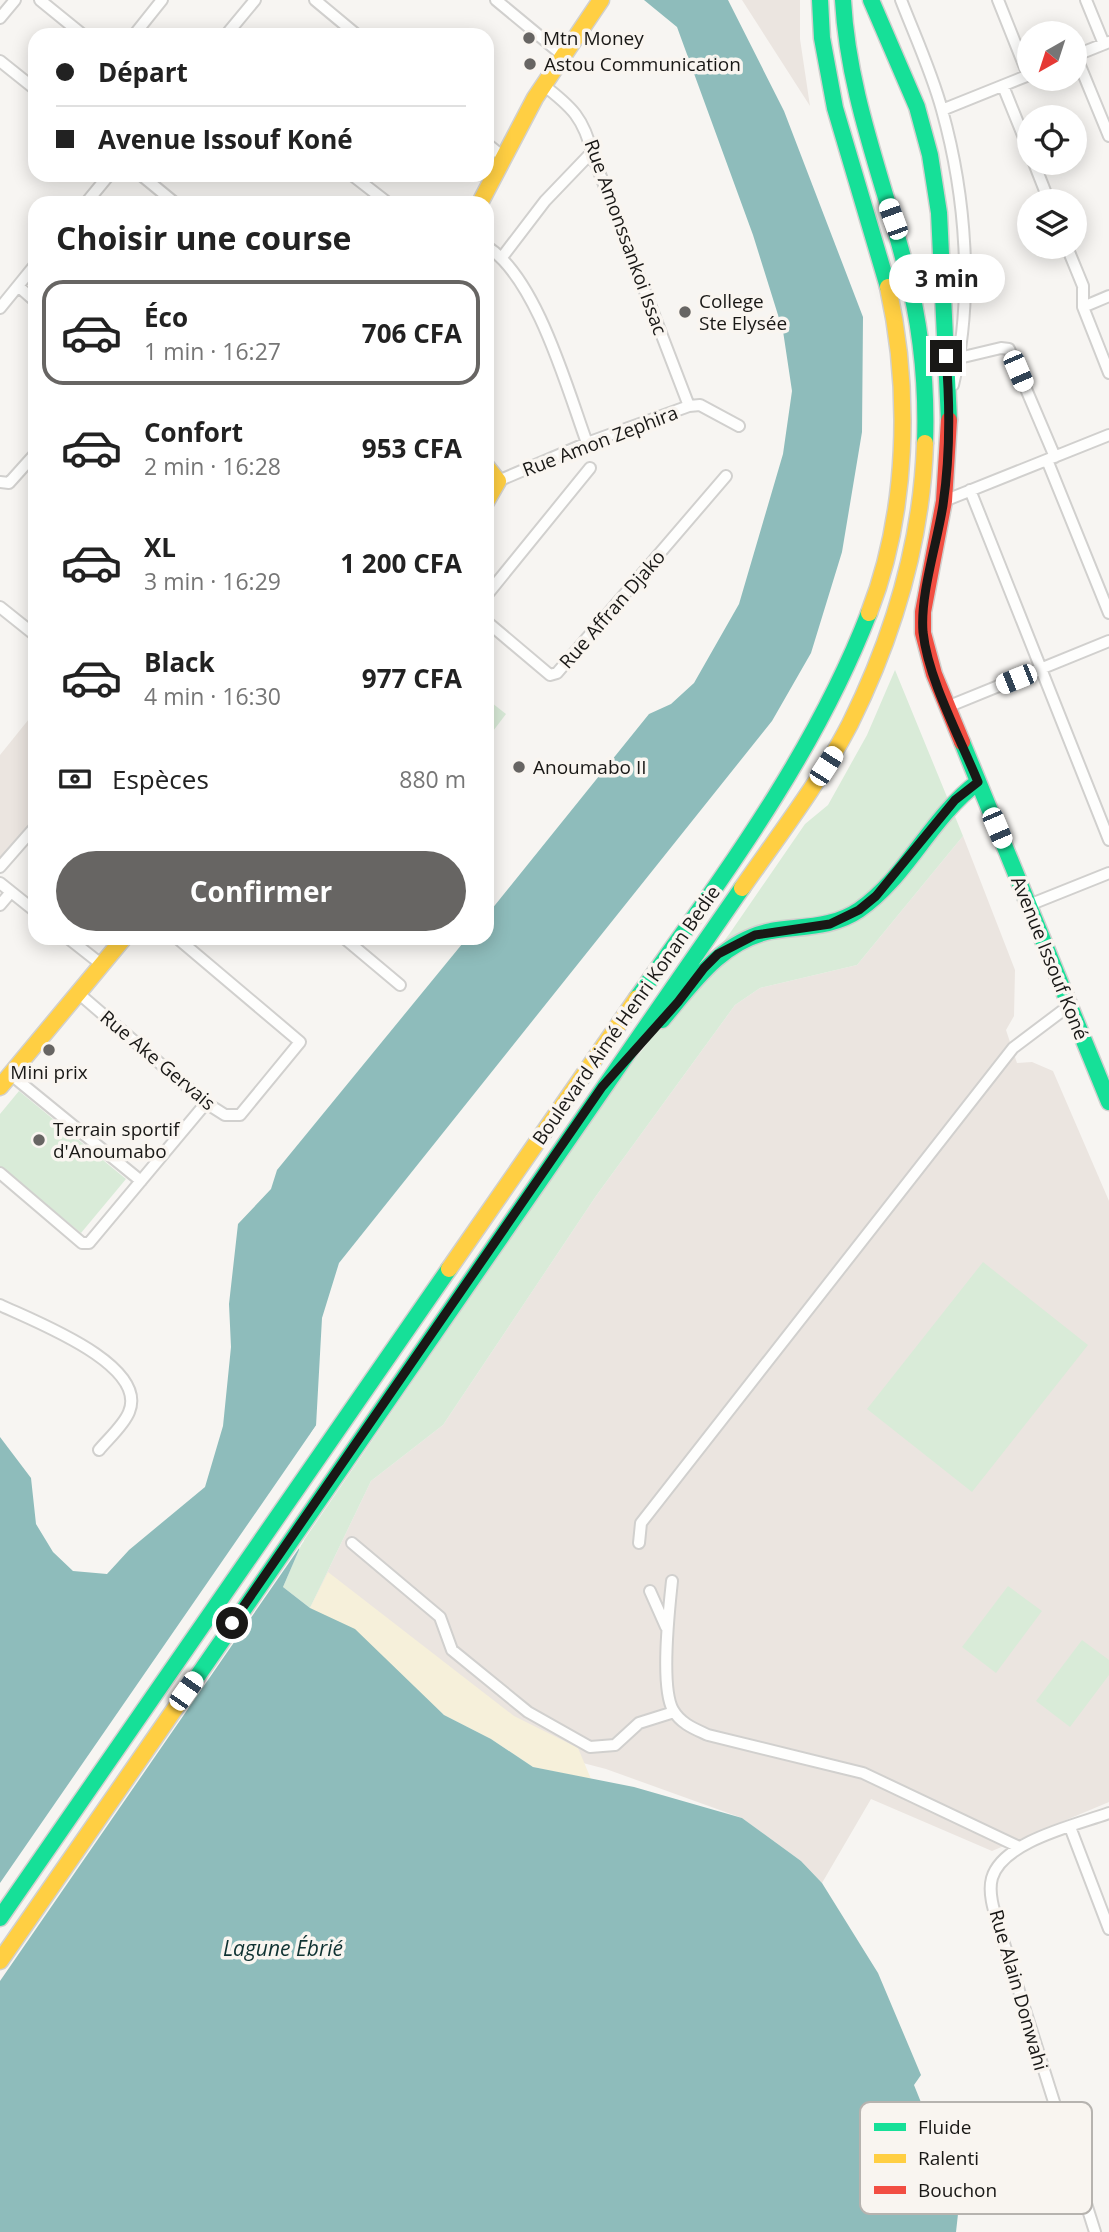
<!DOCTYPE html>
<html lang="fr">
<head>
<meta charset="utf-8">
<style>
  body { margin:0; font-family:"Open Sans",sans-serif; background:#f6f6f6; color:#222; height:100vh; display:flex; flex-direction:column; font-size:26px; white-space:nowrap }
  * { box-sizing:border-box; margin:0 }
  p { font-size:23px; color:#767676 }
  .icon { flex:none; width:38px; height:38px; fill:none; stroke:currentColor; stroke-width:2; stroke-linecap:round; stroke-linejoin:round }
  .map { position:relative; flex:1; overflow:hidden }
  .side { position:absolute; left:28px; top:196px; width:466px; height:749px; display:flex; flex-direction:column; background:#fff; border-radius:21px; box-shadow:0 4px 18px #0003 }
  .side>* { flex:none }
  .hud { position:absolute; left:28px; top:28px; width:466px; height:154px; border-radius:21px; box-shadow:0 4px 18px #0003; display:grid; align-content:center; height:154px; padding:0 28px; background:#fff }
  .needle { width:46px; rotate:219deg }
  .tools { position:absolute; left:1017px; top:21px; display:grid; gap:14px }
  .tools a { display:grid; place-items:center; width:70px; height:70px; border-radius:50%; background:#fff; box-shadow:0 4px 18px #0003; font-size:35px }
  .end { position:absolute; width:32px; height:32px; margin:-16px; border:9px solid #191816; background:#fff; box-shadow:0 0 0 4px #fff }
  .from { border-radius:50% }
  .bubble { position:absolute; height:49px; border-radius:24px; background:#fff; box-shadow:0 4px 18px #0003; font-size:23px; font-weight:700; line-height:49px; text-align:center }
  .car { position:absolute; width:21px; height:42px; margin:-21px -10px; border-radius:9px; box-shadow:0 0 5px 2px #0007; background:linear-gradient(#fff 24%,#345 0 40%,#fff 0 76%,#345 0 86%,#fff 0) }
  .hud b { display:flex; align-items:center; gap:24px; height:66px; font-size:26px }
  .hud b+b { border-top:2px solid #e0e0e0 }
  .hud i { width:18px; height:18px; background:#222 }
  ul { padding:0; list-style:none }
  li { display:flex; align-items:center; gap:21px; height:105px; margin:0 14px 10px; padding:0 14px; border:4px solid transparent; border-radius:21px }
  li div { flex:1 }
  li b { display:block; font-size:26px }
  li em { font-style:normal; font-weight:700 }
  li.active { border-color:#676563 }
  li>.icon { width:63px; height:63px; stroke-width:1.5 }
  h2 { padding:0 28px; font-size:32px; line-height:84px }
  .pay { display:flex; align-items:center; gap:18px; height:77px; padding:0 28px; font-size:26px }
  .pay p { margin-inline-start:auto }
  .action { display:flex; gap:14px; margin-top:auto; padding:14px 28px }
  .action a { flex:1; height:80px; border-radius:42px; background:#676563; color:#fff; font-size:28px; font-weight:700; line-height:80px; text-align:center }
  .map>svg:first-child { display:block }
</style>
</head>
<body>
<div class="map">
<svg width="1109" height="2232" viewBox="0 0 1109 2232">
  <rect width="100%" height="100%" fill="#f7f5f2"/>
  <path fill="#ebe5e0" d="M 742,0 L 800,0 L 800,39 L 810,106 Z
    M 29,719 L 35,724 L 35,817 L 0,859 L 0,755 Z
    M 963,836 L 1015,970 L 1014,1016 L 1006,1030 L 1017,1063 L 1032,1062 L 1053,1071 L 1109,1201 L 1109,1802 L 992,1851 L 871,1799 L 822,1883 L 801,1861 L 742,1818 L 606,1769 L 491,1739 L 310,1608 L 371,1481 L 443,1425 L 596,1196 L 735,1005 L 760,988 L 857,965 Z"/>
  <path fill="#d9ebd8" d="M 895,670 L 963,836 L 857,965 L 760,988 L 735,1005 L 596,1196 L 443,1425 L 371,1481 L 310,1608 L 283,1587 L 302,1543 L 610,1093 L 730,933 L 805,824 L 828,805 L 867,735 Z
    M 487,699 L 506,714 L 487,739 Z
    M 19,1091 L 126,1179 L 81,1233 L 0,1166 L 0,1114 Z
    M 983,1262 L 1088,1345 L 972,1492 L 867,1409 Z
    M 1008,1586 L 1042,1611 L 996,1673 L 962,1647 Z
    M 1082,1640 L 1109,1660 L 1109,1675 L 1070,1727 L 1036,1701 Z"/>
  <path fill="#f6f0da" d="M 328,1572 L 514,1716 L 578,1748 L 591,1779 L 533,1767 L 491,1739 L 444,1715 L 419,1692 L 310,1608 Z"/>
  <path fill="#8ebcbb" d="M 644,0 L 728,0 L 784,111 L 863,317 L 862,432 L 842,552 L 811,653 L 772,721 L 339,1263 L 322,1318 L 316,1426 L 311,1433 L 299,1550 L 283,1587 L 310,1608 L 355,1629 L 444,1715 L 491,1739 L 533,1767 L 634,1787 L 742,1818 L 801,1861 L 822,1883 L 878,1973 L 921,2075 L 914,2085 L 943,2157 L 961,2187 L 956,2232 L 0,2232 L 0,1437 L 31,1478 L 36,1524 L 53,1552 L 73,1571 L 107,1574 L 129,1550 L 205,1487 L 223,1426 L 231,1347 L 229,1304 L 238,1224 L 271,1189 L 277,1170 L 467,938 L 486,938 L 487,915 L 649,714 L 671,704 L 694,683 L 739,604 L 783,454 L 792,391 L 783,331 L 753,235 L 677,27 Z"/>
  <path fill="#f7f5f2" d="M 319,1421 L 315,1434 L 304,1541 L 0,1981 L 0,1883 Z"/>
  <g fill="none" stroke-linecap="round" stroke-linejoin="round">
    <g stroke="#d1d0ce" stroke-width="14">
      <path id="street" d="M 40,0 L 83,35
        M 315,0 L 357,35
        M 496,0 L 560,53
        M 901,0 C 915,36 932,73 942,110 C 966,196 974,298 953,385
        M 998,0 L 1028,75
        M 1086,0 L 1104,44
        M 0,18 L 15,0
        M 134,35 L 162,0
        M 226,35 L 255,0
        M 1074,56 L 1109,42
        M 1076,56 L 1109,136
        M 0,61 L 35,89
        M 542,84 C 572,107 584,118 593,156 L 689,406
        M 1003,86 L 1029,150
        M 942,110 L 1029,75
        M 486,143 L 502,156
        M 1034,163 L 1049,201
        M 141,175 L 175,203
        M 352,175 L 388,203
        M 86,203 L 109,175
        M 486,246 C 536,276 567,388 587,443
        M 1067,247 L 1083,286 L 1083,307 L 1109,373
        M 503,256 L 545,201 L 592,152
        M 18,286 L 35,301
        M 1083,307 L 1109,296
        M 0,308 L 35,265
        M 959,358 L 1001,348 L 1009,349 L 1055,457
        M 1047,460 L 1109,613
        M 498,481 L 587,443 L 689,406 L 700,405 L 739,426
        M 0,482 L 9,483 L 35,454
        M 970,490 L 1109,840
        M 944,501 L 1109,435
        M 486,596 L 590,468
        M 0,607 L 35,635
        M 486,621 L 550,675 L 557,673 L 726,476
        M 947,707 L 1109,641
        M 0,867 L 35,827
        M 0,883 L 35,911
        M 0,905 L 11,892
        M 1029,905 L 1109,873
        M 68,938 L 101,964
        M 344,938 L 400,985
        M 77,992 L 206,1103 L 225,1115 L 240,1115 L 300,1042 L 177,938
        M 10,1074 L 141,1181
        M 0,1173 L 82,1243 L 89,1243 L 206,1103
        M 0,1305 C 31,1320 149,1364 129,1412 C 124,1425 108,1439 99,1450
        M 352,1543 L 440,1617 L 452,1650 L 528,1712 L 590,1747 L 615,1745 L 639,1723 L 674,1712
        M 639,1543 L 641,1523 L 1013,1048 L 1070,1005
        M 672,1581 C 669,1609 660,1687 673,1710 C 681,1724 695,1729 708,1735 L 863,1773 L 1019,1847
        M 650,1591 L 666,1627
        M 1070,1827 L 1109,1929
        M 1095,2232 L 1002,1937 C 997,1919 987,1896 992,1878 C 1003,1841 1076,1825 1109,1813"/>
    </g>
    <g stroke="#d1d0ce" stroke-width="19">
      <path id="fast" d="M 820,0 L 822,38 L 835,108 L 888,287
        M 843,0 C 848,94 883,178 906,269 C 921,326 927,384 925,443
        M 871,0 L 917,107 L 930,155 L 939,213 L 949,420
        M 962,742 L 1109,1102
        M 637,998 C 724,875 814,755 869,613
        M 662,1020 C 693,983 721,941 771,931 C 801,926 833,928 859,910 C 907,877 930,818 978,782
        M 190,1687 L 742,888
        M 0,1918 L 449,1269"/>
    </g>
    <g stroke="#d1d0ce" stroke-width="19">
      <path id="slow" d="M 480,203 L 535,98 L 601,0
        M 486,466 L 498,481 L 486,502
        M 869,613 C 908,513 911,391 888,287
        M 742,888 C 779,835 820,782 850,724 C 893,637 922,541 925,443
        M 0,1087 L 124,938
        M 449,1269 L 637,998
        M 0,1961 L 190,1687"/>
    </g>
    <g stroke="#d1d0ce" stroke-width="19">
      <path id="jam" d="M 949,420 L 944,501 L 923,612 L 923,633 L 934,674 L 962,742"/>
    </g>
    <use href="#street" stroke="#fefefd" stroke-width="10"/>
    <use href="#fast" stroke="#16e098" stroke-width="16"/>
    <use href="#slow" stroke="#ffcf43" stroke-width="16"/>
    <use href="#jam" stroke="#f24e42" stroke-width="16"/>
  </g>
  <g fill="none" stroke-linecap="round" stroke-linejoin="round">
    <path stroke="#191816" stroke-width="9" d="M 232,1623 L 602,1087 L 678,1002 L 704,968 L 718,954 L 755,935 L 830,924 L 859,910 L 876,896 L 955,800 L 978,782 C 960,738 928,679 923,632 C 920,594 937,544 943,505 C 950,457 950,405 946,356"/>
  </g>
  <g fill="#676563" stroke="#f9f5f0" stroke-width="2.5">
    <circle cx="529" cy="38" r="7"/>
    <circle cx="530" cy="64" r="7"/>
    <circle cx="685" cy="312" r="7"/>
    <circle cx="519" cy="767" r="7"/>
    <circle cx="49" cy="1050" r="7"/>
    <circle cx="39" cy="1140" r="7"/>
  </g>
  <g text-anchor="middle" stroke-width="7" stroke-linejoin="round" paint-order="stroke">
    <g font-size="19" fill="#191816" stroke="#f9f5f0" text-anchor="start">
      <text x="543" y="45">Mtn Money</text>
      <text x="544" y="71">Astou Communication</text>
      <text x="699" y="308">College<tspan x="699" dy="22">Ste Elysée</tspan></text>
      <text x="533" y="774">Anoumabo II</text>
      <text x="49" y="1079" text-anchor="middle">Mini prix</text>
      <text x="53" y="1136">Terrain sportif<tspan x="53" dy="22">d'Anoumabo</tspan></text>
    </g>
    <g font-size="19" fill="#191816" stroke="#f9f5f0">
      <text transform="translate(626 237) rotate(70)" y="7">Rue Amonssankoi Issac</text>
      <text transform="translate(600 441) rotate(-21)" y="7">Rue Amon Zephira</text>
      <text transform="translate(612 609) rotate(-49)" y="7">Rue Affran Djako</text>
      <text transform="translate(1050 958) rotate(68)" y="7">Avenue Issouf Koné</text>
      <text transform="translate(626 1015) rotate(-55)" y="7">Boulevard Aimé Henri Konan Bedie</text>
      <text transform="translate(158 1060) rotate(40)" y="7">Rue Ake Gervais</text>
      <text transform="translate(1019 1990) rotate(74)" y="7">Rue Alain Donwahi</text>
    </g>
    <g font-size="21" font-style="italic" fill="#0f3232" stroke="#f9f5f0">
      <text x="283" y="1956">Lagune Ébrié</text>
    </g>
  </g>
  <rect x="860" y="2102" width="232" height="112" rx="10" fill="#f9f5f0" stroke="#b6b3af" stroke-width="2"/>
  <rect x="874" y="2123" width="32" height="8" fill="#16e098"/>
  <rect x="874" y="2154" width="32" height="9" fill="#ffcf43"/>
  <rect x="874" y="2186" width="32" height="8" fill="#f24e42"/>
  <g font-size="19" fill="#191816">
    <text x="918" y="2134">Fluide</text>
    <text x="918" y="2165">Ralenti</text>
    <text x="918" y="2197">Bouchon</text>
  </g>
</svg>
<div class="tools">
<a><svg class="needle" viewBox="-14 -14 28 28"><path d="M0-13l5 13h-10z" fill="#e53935"/><path d="M0 13l5-13h-10z" fill="#767676"/></svg></a>
<a><svg class="icon" aria-label="locate" viewBox="0 0 24 24"><circle cx="12" cy="12" r="6"/><path d="M12 2v4M12 18v4M2 12h4M18 12h4"/></svg></a>
<a><svg class="icon" aria-label="layers" viewBox="0 0 24 24"><path d="M12 4l9 5-9 5-9-5zM3 14l9 5 9-5"/></svg></a>
</div>
<i class="end from" style="left:232px;top:1623px"></i>
<i class="end" style="left:946px;top:356px"></i>
<div class="bubble" style="left:889px;top:254px;width:116px">3 min</div>
<i class="car" style="left:893px;top:219px;rotate:340deg"></i>
<i class="car" style="left:1018px;top:371px;rotate:157deg"></i>
<i class="car" style="left:1016px;top:679px;rotate:248deg"></i>
<i class="car" style="left:826px;top:766px;rotate:33deg"></i>
<i class="car" style="left:997px;top:828px;rotate:157deg"></i>
<i class="car" style="left:186px;top:1691px;rotate:35deg"></i>
<div class="hud">
<b><i class="from"></i>Départ</b>
<b><i></i>Avenue Issouf Koné</b>
</div>
<section class="side">
<h2>Choisir une course</h2>
<ul>
<li class="active"><svg class="icon" aria-label="car" viewBox="0 0 24 24"><path d="M5 17H2v-5l4-1 3-4h7l3 4 3 1v5h-3M9 17h6M6 11h13"/><circle cx="7" cy="17" r="2"/><circle cx="17" cy="17" r="2"/></svg><div><b>Éco</b><p>1 min · 16:27</p></div><em>706 CFA</em></li>
<li><svg class="icon" aria-label="car" viewBox="0 0 24 24"><path d="M5 17H2v-5l4-1 3-4h7l3 4 3 1v5h-3M9 17h6M6 11h13"/><circle cx="7" cy="17" r="2"/><circle cx="17" cy="17" r="2"/></svg><div><b>Confort</b><p>2 min · 16:28</p></div><em>953 CFA</em></li>
<li><svg class="icon" aria-label="car" viewBox="0 0 24 24"><path d="M5 17H2v-5l4-1 3-4h7l3 4 3 1v5h-3M9 17h6M6 11h13"/><circle cx="7" cy="17" r="2"/><circle cx="17" cy="17" r="2"/></svg><div><b>XL</b><p>3 min · 16:29</p></div><em>1 200 CFA</em></li>
<li><svg class="icon" aria-label="car" viewBox="0 0 24 24"><path d="M5 17H2v-5l4-1 3-4h7l3 4 3 1v5h-3M9 17h6M6 11h13"/><circle cx="7" cy="17" r="2"/><circle cx="17" cy="17" r="2"/></svg><div><b>Black</b><p>4 min · 16:30</p></div><em>977 CFA</em></li>
</ul>
<div class="pay"><svg class="icon" aria-label="cash" viewBox="0 0 24 24"><path d="M3 7h18v10H3z"/><circle cx="12" cy="12" r="2"/></svg>Espèces<p>880 m</p></div>
<div class="action"><a>Confirmer</a></div>
</section>
</div>
</body>
</html>
